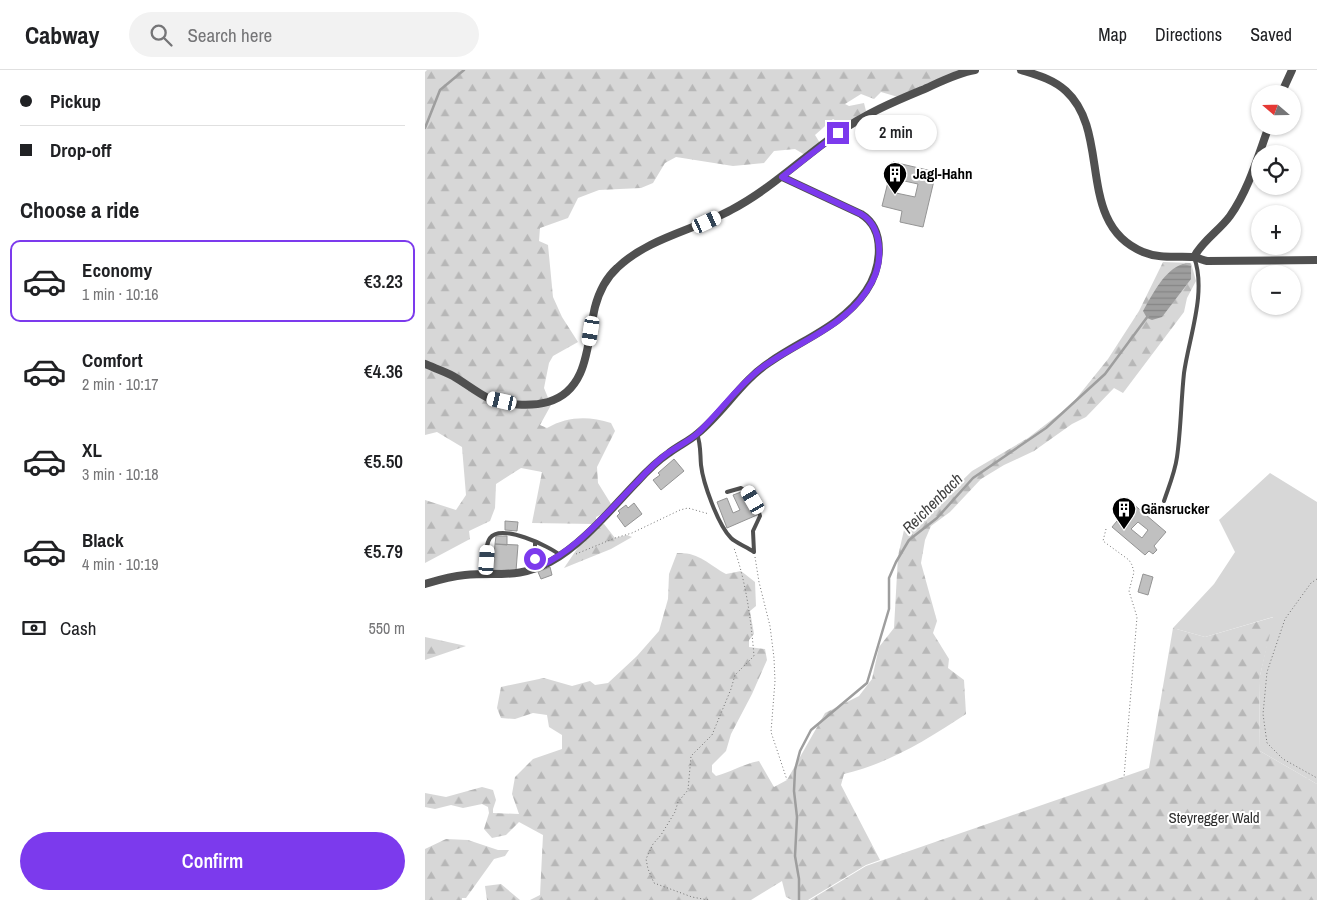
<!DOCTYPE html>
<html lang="en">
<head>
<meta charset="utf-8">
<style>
  body { margin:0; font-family:"Archivo Narrow",sans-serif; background:#f2f2f2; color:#202124; height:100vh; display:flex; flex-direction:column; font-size:19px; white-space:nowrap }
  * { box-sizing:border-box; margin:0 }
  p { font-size:16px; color:#757577 }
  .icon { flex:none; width:28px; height:28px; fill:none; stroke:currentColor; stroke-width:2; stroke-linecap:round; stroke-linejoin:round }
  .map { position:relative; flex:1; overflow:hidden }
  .details { display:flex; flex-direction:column; background:#fff; width:425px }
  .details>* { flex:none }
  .banner { display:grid; align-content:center; height:110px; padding:0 20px; background:#fff }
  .needle { width:32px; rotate:290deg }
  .tools { position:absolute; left:826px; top:15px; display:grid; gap:10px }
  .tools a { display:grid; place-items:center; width:50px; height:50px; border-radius:50%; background:#fff; box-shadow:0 1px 4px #0004; font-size:25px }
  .end { position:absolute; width:22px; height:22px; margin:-11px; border:6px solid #7c3aed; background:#fff; box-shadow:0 0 0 2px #fff }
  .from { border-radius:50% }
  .bubble { position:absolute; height:35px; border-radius:18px; background:#fff; box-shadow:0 1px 4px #0004; font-size:16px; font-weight:600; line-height:35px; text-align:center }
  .car { position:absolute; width:15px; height:30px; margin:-15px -8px; border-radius:6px; box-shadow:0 0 4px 1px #0007; background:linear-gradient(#fff 24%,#345 0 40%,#fff 0 76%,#345 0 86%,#fff 0) }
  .banner b { display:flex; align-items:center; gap:18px; height:48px; font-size:19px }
  .banner b+b { border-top:1px solid #e0e0e0 }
  .banner i { width:12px; height:12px; background:#202124 }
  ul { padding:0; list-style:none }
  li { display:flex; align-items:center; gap:15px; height:82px; margin:0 10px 8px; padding:0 10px; border:2px solid transparent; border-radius:10px }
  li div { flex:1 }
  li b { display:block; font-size:19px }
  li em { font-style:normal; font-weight:600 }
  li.selected { border-color:#7c3aed }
  li>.icon { width:45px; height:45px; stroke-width:1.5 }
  h2 { padding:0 20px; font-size:22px; line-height:60px }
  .pay { display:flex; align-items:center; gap:12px; height:55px; padding:0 20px; font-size:19px }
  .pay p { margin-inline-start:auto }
  .button { display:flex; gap:10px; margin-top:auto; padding:10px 20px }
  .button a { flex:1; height:58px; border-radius:30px; background:#7c3aed; color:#fff; font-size:20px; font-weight:600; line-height:58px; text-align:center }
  header { display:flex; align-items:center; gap:30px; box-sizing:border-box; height:70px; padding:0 25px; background:#fff; border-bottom:1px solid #e0e0e0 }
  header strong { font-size:24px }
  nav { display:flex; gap:28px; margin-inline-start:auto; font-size:18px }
  .search { width:350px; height:45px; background:#f2f2f2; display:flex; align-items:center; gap:12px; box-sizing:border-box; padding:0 18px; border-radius:28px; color:#757577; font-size:19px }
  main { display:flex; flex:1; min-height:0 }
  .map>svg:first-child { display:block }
</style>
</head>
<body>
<header>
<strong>Cabway</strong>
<div class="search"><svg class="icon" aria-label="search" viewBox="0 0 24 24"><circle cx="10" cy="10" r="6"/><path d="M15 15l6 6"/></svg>Search here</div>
<nav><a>Map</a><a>Directions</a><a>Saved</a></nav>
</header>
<main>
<section class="details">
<div class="banner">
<b><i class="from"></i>Pickup</b>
<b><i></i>Drop-off</b>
</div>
<h2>Choose a ride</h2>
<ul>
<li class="selected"><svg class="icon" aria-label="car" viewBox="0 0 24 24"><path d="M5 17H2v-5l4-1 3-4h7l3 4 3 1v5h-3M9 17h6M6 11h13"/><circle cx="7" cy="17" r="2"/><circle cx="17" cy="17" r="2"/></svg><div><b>Economy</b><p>1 min · 10:16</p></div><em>€3.23</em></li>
<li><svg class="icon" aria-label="car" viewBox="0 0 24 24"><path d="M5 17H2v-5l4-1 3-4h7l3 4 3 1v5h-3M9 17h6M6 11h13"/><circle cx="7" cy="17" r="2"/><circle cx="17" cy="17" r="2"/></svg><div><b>Comfort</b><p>2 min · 10:17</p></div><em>€4.36</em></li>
<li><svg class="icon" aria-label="car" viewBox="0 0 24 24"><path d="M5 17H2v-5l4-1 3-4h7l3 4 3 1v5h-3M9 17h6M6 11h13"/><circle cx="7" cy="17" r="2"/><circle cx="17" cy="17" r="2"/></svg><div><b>XL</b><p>3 min · 10:18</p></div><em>€5.50</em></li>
<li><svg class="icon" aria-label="car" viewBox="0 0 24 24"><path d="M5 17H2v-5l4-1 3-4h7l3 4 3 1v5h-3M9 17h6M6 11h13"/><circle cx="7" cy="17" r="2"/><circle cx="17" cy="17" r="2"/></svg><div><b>Black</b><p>4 min · 10:19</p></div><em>€5.79</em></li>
</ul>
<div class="pay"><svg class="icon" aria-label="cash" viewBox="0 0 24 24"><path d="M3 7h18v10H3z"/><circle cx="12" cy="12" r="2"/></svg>Cash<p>550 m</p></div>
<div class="button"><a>Confirm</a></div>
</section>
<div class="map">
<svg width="892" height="830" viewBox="0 0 892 830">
  <defs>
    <pattern id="forest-firs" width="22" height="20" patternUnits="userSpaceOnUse" patternTransform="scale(1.25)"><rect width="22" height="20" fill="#d7d7d7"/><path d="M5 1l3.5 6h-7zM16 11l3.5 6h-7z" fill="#b7b7b7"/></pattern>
    <pattern id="water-rules" width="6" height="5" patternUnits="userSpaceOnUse" patternTransform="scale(1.25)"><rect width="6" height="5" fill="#9e9e9e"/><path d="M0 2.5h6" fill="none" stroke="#868686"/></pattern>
  </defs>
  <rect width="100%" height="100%" fill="#fff"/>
  <path fill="#d7d7d7" d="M 845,403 L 892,432 L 892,714 L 835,681 L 834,610 L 848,547 L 780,567 L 748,558 L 789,514 L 810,482 L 794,450 Z"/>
  <path fill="url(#forest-firs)" d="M 2,0 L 540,0 L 473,27 L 456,22 L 449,29 L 436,24 L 420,34 L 424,36 L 439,33 L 441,41 L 418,55 L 408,49 L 390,65 L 395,73 L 380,85 L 370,79 L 349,81 L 339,93 L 308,96 L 251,87 L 240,93 L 228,113 L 216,118 L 174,120 L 153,128 L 143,148 L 115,158 L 114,171 L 123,175 L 128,227 L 137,247 L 153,272 L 128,286 L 124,293 L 119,318 L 126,335 L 115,355 L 122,358 C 143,346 164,346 186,353 L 190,361 L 172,397 L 173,413 L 186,434 L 179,443 L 171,447 L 171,455 L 179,454 L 190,468 L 202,465 L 207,467 L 186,479 L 139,498 L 169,454 L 107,453 L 117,402 L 96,398 L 71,414 L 70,438 L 65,451 L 44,461 L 45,469 L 0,493 L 0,430 L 31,440 L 41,425 L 37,377 L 12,362 L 0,365 L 0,2 Z
    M 738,192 L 766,193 L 771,211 L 762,228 L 759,242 L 698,323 L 689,318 L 661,347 L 647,354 L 609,381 L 579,395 L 556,409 L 525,442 L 506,456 L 500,470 L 496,493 L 512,551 L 508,563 L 524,589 L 523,598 L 539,610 L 541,644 C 503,669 463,694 419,704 L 416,715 L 455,790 L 441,795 L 383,830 L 367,830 L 361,827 L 357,811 L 326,830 L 105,830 L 115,825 L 118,765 L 94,752 L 81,765 L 67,768 L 59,759 L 64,743 L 63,737 L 57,734 L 38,738 L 26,735 L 10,739 L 0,737 L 0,723 L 21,727 L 57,717 L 68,720 L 71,730 L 68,739 L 68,743 L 94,744 L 87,724 L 90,707 L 108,689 L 137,679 L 137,665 L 124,657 L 122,645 L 108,643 L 90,649 L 76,648 L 72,638 L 76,617 L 119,608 L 147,616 L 165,611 L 170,615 L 183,613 L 212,586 L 234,561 L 243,529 L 244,504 L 252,483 C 274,482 283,494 301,504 L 316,501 L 330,512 L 331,536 L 325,541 L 329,564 L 324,570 L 324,577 L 340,579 L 342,590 L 327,624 L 306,664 L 301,681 L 287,695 L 287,702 L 291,706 C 306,702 318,694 334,691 L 349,717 L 362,710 L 400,643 L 434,626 L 447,609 L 454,577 L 469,558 L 473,486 L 479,460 L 517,430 L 547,401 L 603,368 L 646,335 L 683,289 L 714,241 Z
    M 849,547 L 834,610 L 835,681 L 892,714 L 892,830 L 385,830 L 441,796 L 724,698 L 748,558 L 780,567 Z
    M 0,567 L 41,576 L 0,590 Z
    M 21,769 L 43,770 L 73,780 L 84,780 L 80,786 L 69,789 L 41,828 L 37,828 L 37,830 L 0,830 L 0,779 Z
    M 76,814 L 95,830 L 62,830 L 60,816 Z"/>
  <path fill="url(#water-rules)" d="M 758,194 L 766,196 L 766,209 L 737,247 L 727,250 L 722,248 L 718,241 C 728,224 739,200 758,194 Z"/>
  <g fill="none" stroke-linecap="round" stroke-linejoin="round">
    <path stroke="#9e9e9e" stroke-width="2.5" d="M 0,58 L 15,20 L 39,0
      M 374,830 L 374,809 L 370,786 L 372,747 L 369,721 L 370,700 L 375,681 L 386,660 L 442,613 L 464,539 L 464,508 L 471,492 L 484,470 L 512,448 L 548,408 L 621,358 L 680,304 L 723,246"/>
  </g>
  <path fill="#c0c0c0" stroke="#949494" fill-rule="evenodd" d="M 468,92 L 511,102 L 498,157 L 475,152 L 477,141 L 457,136 ZM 475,110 L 493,114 L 490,127 L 471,123 Z
    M 249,389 L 259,401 L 236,420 L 228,410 L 235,405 L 233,403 Z
    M 319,421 L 326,439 L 328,438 L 332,445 L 302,458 L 292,432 L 302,428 L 308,443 L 315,440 L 308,425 Z
    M 209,433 L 217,444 L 200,457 L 192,446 L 195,443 L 193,441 L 201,435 L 203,438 Z
    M 707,433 L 741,462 L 729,476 L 732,480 L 728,484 L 724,481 L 720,485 L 687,457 ZM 713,452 L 723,460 L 717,468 L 706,459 Z
    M 80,451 L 93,452 L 92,461 L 80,460 Z
    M 71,466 L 82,466 L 82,475 L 70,474 Z
    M 70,474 L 93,475 L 91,501 L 68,500 Z
    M 125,497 L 127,505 L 116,509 L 113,502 Z
    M 718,504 L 728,507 L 723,525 L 713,522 Z"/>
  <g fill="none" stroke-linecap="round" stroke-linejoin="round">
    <path stroke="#727272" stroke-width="1" stroke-dasharray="1 2.5" stroke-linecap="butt" d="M 681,459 L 678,471 L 704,490 L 707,495 L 709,502 L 704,521 L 712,547 L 699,707
      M 151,484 L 190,468 L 207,463 L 255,440 L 263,438 L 284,444
      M 330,487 L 334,512 L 345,556 L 349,588 L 350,611 L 346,662 L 362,710
      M 892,509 L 886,513 L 860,549 L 842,602 L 838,644 L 842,673 L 858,689 L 892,708
      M 283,830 L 267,827 L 229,813 L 223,799 L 221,789 L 228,774 L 236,765 L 250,742 L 253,732 L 263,720 L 266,686 L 287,665 L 306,619 L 310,605 L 329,586 C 326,549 321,512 309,478"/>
    <path stroke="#505050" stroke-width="4" d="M 272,364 C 276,374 275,384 276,395 C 278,413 293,455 306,468 C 311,473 322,477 329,482 L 328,461 L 335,446 C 332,435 326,423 316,418 L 302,422
      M 739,431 C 744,416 750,402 752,387 C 756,359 756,331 759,303 C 764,267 782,222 769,187
      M 110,472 L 110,489 L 113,497
      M 61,504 C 62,494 59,476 65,468 C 76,453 124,476 135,485"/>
    <path stroke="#505050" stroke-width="8" d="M 596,0 C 612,5 628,9 641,21 C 687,63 650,154 718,182 C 735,189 751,186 767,187 C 772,187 777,190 782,191 L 892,190
      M 856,24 L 867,0
      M 769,187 C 778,170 794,161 805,146 C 824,119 833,86 844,56
      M 0,294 C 9,298 19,301 28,306 C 40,313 51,322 63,328 C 80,335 105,337 123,332 C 165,320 162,270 170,237 C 174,222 181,208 192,198 C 223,168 270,160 306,140 C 346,119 377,88 413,63 C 440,44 468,32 497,20 C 515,12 532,3 550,0
      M 0,514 C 13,510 27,506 40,505 C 74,502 93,509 125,492 C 158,474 185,440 211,413 C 221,402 232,391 244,383 C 253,376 264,371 272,364 C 299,342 316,311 345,292 C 378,269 417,256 441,221 C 456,199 462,160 436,144 L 357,107"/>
  </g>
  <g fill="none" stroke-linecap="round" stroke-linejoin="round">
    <path stroke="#7c3aed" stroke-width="6" d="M 110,489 L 113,497 C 154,479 182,442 213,411 C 222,401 232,391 243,383 C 253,376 266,370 274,362 C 295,342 312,317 335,299 C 372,271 424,257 447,212 C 458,191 458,157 436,144 L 357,107 L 413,63"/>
  </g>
  <defs>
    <g id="building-pin" transform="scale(1.25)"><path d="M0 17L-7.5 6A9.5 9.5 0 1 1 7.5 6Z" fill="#000" stroke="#fff"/><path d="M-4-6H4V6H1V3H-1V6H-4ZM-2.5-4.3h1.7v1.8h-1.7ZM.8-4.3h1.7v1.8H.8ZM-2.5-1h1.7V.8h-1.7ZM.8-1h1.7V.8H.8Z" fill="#fff"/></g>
  </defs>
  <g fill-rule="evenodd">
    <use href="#building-pin" x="470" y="104"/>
    <use href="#building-pin" x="699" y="439"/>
  </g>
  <g text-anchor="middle" stroke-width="4" stroke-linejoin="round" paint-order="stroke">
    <g font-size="15" font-weight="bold" fill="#000" stroke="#fff" text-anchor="start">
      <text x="488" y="109">Jagl-Hahn</text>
      <text x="716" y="444">Gänsrucker</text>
    </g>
    <g font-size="15" fill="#2e2e2e" stroke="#fff">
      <text x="789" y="753">Steyregger Wald</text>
    </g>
    <g font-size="16" font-style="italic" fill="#3f3f3f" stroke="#fff">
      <text transform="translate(507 433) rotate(-45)" y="6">Reichenbach</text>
    </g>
  </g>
</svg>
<div class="tools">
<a><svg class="needle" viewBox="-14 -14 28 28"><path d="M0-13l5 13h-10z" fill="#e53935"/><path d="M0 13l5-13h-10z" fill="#757577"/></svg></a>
<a><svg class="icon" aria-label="locate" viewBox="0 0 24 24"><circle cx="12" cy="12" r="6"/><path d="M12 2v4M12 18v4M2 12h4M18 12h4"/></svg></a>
<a>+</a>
<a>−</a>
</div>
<i class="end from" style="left:110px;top:489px"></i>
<i class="end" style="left:413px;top:63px"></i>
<div class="bubble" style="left:430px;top:45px;width:82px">2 min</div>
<i class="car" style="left:282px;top:152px;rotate:65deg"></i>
<i class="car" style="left:166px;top:261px;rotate:189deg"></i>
<i class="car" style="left:77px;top:331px;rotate:283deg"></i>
<i class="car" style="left:328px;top:430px;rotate:330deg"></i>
<i class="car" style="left:62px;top:490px;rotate:4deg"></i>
</div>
</main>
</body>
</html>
